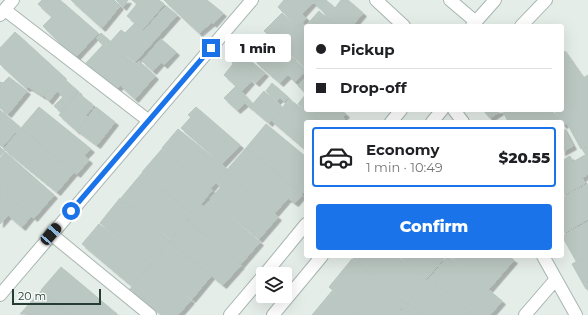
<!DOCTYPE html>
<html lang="en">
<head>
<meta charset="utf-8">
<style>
  body { margin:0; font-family:Montserrat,sans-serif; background:#f2f2f2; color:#202124; height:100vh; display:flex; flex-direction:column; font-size:15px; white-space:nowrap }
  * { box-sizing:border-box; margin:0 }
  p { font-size:13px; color:#757577 }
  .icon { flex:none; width:22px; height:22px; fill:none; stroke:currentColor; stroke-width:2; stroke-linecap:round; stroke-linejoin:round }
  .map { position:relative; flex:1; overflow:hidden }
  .side { position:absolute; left:304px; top:120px; width:260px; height:138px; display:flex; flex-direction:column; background:#fff; border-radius:4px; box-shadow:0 4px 16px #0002 }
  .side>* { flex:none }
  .top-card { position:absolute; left:304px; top:24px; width:260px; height:88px; border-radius:4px; box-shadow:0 4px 16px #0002; display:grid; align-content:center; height:88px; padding:0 12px; background:#fff }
  .tools { position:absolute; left:256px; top:267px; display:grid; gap:8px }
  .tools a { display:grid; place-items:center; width:36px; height:36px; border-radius:4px; background:#fff; box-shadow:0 4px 16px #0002; font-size:20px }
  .scale { position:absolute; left:12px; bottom:10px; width:89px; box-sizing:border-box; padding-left:4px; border:2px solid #263d36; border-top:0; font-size:11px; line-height:14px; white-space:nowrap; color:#263d36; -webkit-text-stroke:3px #f5f9f7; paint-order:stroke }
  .end { position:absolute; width:18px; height:18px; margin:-9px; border:5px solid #1a73e8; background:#fff; box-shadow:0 0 0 2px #fff }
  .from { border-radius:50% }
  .bubble { position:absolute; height:28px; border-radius:4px; background:#fff; box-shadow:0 4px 16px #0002; font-size:13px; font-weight:800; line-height:28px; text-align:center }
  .car { position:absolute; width:12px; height:24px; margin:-12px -6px; border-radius:5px; box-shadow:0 0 3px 1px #0007; background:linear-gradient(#222 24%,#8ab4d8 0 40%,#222 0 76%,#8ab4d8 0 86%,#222 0) }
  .top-card b { display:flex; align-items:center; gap:14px; height:38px; font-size:15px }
  .top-card b+b { border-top:1px solid #e0e0e0 }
  .top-card i { width:10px; height:10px; background:#202124 }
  ul { padding:7px 0 0; list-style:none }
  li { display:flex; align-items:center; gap:12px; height:60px; margin:0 8px 6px; padding:0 4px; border:2px solid #e0e0e0; border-radius:4px }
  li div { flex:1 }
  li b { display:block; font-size:15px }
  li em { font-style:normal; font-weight:800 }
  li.active { border-color:#1a73e8 }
  li>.icon { width:36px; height:36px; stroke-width:1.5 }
  .cta { display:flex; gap:8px; margin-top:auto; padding:8px 12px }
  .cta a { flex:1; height:46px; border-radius:4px; background:#1a73e8; color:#fff; font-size:16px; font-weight:800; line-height:46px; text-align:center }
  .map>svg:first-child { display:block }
</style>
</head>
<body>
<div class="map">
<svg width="588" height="315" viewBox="0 0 588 315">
  <defs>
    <filter id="shadow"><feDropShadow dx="3.5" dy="3.5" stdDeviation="0" flood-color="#0004"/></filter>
  </defs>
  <rect width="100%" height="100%" fill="#e5ede9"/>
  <path fill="#bbc7c2" stroke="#b8c6c0" filter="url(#shadow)" d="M 42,0 L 60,0 L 98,33 L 75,58 L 43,26 L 52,17 L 38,4 Z
    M 71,0 L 114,0 L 120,6 L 102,28 Z
    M 116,0 L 128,0 L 123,7 Z
    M 132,0 L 159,0 L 164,4 L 143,29 L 127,16 L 137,4 Z
    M 164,0 L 207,0 L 223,13 L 213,24 L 212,22 L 199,33 Z
    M 284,0 L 326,0 L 335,8 L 341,0 L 348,0 L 363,13 L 352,26 L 337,26 L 328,19 L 323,11 L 313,2 L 302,14 L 306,18 L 298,27 L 278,7 Z
    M 166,6 L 177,15 L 135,62 L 111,41 L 121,30 L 125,33 L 135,23 L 144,31 Z
    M 319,11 L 336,26 L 306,26 L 306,28 L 305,27 Z
    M 282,13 L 298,28 L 303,23 L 305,25 L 304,27 L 306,29 L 306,45 L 295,58 L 264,31 Z
    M 15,32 L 63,76 L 43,96 L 29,87 L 26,88 L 0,64 L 0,48 Z
    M 101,33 L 136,65 L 139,61 L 155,76 L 135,99 L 120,85 L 116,90 L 86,63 L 103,45 L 96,38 Z
    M 161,39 L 176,52 L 164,65 L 161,62 L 153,71 L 142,61 Z
    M 276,43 L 306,70 L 295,82 L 288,75 L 280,83 L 257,63 Z
    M 306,47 L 306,68 L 296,59 Z
    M 562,48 L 583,78 L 588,75 L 588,145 L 581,149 L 567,123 L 563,125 L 554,110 L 562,110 Z
    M 241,53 L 265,73 L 256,83 L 232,63 Z
    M 233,64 L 251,81 L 242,91 L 224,75 Z
    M 9,77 L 27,91 L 8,114 L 0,108 L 0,82 L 3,83 Z
    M 62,77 L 79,92 L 61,112 L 54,106 L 63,97 L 57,91 L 49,101 L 44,96 Z
    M 306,77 L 306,93 L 298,86 Z
    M 272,83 L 288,97 L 284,102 L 280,98 L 277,101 L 266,91 Z
    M 236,86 L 253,104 L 249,107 L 249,106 L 245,103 L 237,110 L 224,98 Z
    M 264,91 L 282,107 L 269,123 L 250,107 Z
    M 77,92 L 92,104 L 92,109 L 89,109 L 89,111 L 86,115 L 88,117 L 77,131 L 59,115 Z
    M 306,94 L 306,110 L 341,110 L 346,114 L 343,117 L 346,122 L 320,122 L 298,104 Z
    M 289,99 L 320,122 L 306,122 L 306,150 L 272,121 Z
    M 39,107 L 91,149 L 84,156 L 89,160 L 77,174 L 21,128 Z
    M 96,107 L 115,122 L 97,145 L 78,131 Z
    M 196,107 L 240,145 L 222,164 L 181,128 L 191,117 L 188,115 Z
    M 0,110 L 20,127 L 2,147 L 0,145 Z
    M 483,110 L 552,110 L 559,122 L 506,122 L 508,121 L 502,110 L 490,118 Z
    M 266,124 L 306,157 L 306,190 L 302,194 L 246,148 Z
    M 562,126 L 573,146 L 562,152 Z
    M 21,128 L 74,172 L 57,192 L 4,149 Z
    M 178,129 L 227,169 L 211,188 L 162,148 Z
    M 0,147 L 4,151 L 0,156 Z
    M 588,147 L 588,159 L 583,150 Z
    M 246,148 L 302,195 L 295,203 L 288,198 L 275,213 L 225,172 Z
    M 162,149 L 212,190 L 193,214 L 142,172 Z
    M 5,152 L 54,195 L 34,218 L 0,188 L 0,158 Z
    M 585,155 L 588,161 L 588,174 L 582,178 L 585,183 L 562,196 L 562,161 L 570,156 L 573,162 Z
    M 142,173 L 192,214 L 171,239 L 121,198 Z
    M 225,173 L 278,217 L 259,239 L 210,199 L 221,187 L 216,183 Z
    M 588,184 L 588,219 L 562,234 L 562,198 Z
    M 0,189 L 31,216 L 22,227 L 8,215 L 0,224 Z
    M 120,198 L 170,240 L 150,264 L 100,223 Z
    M 210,200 L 260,242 L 241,264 L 188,220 L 201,205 L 204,207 Z
    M 188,221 L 241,265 L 223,285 L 170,241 Z
    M 588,222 L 588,254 L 576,261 L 562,236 Z
    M 99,224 L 150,265 L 132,286 L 82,244 Z
    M 170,241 L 211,276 L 192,299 L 151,265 Z
    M 588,255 L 588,288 L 586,289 L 572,264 Z
    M 355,256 L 397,256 L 426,280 L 406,304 L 353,259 Z
    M 399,256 L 446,256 L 426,279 Z
    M 448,256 L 502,301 L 490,315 L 474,315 L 430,278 Z
    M 450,256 L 508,256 L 514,260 L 489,289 Z
    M 352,259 L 405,304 L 396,315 L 361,315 L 329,287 Z
    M 150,265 L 191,300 L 178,315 L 162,315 L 130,289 Z
    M 61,267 L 117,314 L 116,315 L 70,315 L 41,290 Z
    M 429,278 L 473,315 L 423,315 L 408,303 Z
    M 41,291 L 69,315 L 20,314 Z
    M 332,291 L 360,315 L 312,315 Z
    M 408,303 L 423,315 L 398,315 Z"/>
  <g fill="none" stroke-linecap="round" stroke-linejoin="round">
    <g stroke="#a8b5b0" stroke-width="14">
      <path id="street" d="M 376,0 L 404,26
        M 450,0 L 476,22
        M 5,10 L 149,121
        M 0,15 L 13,0
        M 472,26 L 495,0
        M 521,26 L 546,0
        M 454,110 L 463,122
        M 391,122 L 401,110
        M 432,122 L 442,110
        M 51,234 L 150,315
        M 543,256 L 576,315
        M 265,274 L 306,224
        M 0,295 L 252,0
        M 230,315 L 263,276
        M 273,315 L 322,256
        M 525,315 L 556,279"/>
    </g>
    <use href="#street" stroke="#fff" stroke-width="12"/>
  </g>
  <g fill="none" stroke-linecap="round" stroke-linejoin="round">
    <path stroke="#1a73e8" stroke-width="5" d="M 71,211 L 211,48"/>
  </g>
</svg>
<div class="tools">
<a><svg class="icon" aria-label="layers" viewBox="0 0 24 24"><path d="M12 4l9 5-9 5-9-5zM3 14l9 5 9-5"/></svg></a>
</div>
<div class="scale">20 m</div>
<i class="end from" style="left:71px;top:211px"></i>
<i class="end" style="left:211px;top:48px"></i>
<div class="bubble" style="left:225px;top:34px;width:66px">1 min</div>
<i class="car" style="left:51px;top:234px;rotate:41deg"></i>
<div class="top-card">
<b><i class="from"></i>Pickup</b>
<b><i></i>Drop-off</b>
</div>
<section class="side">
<ul>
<li class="active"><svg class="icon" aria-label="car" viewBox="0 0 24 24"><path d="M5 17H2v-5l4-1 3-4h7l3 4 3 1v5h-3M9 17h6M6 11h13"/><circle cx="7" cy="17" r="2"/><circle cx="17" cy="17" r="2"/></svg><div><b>Economy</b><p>1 min · 10:49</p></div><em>$20.55</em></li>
</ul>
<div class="cta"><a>Confirm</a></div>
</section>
</div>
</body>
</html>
